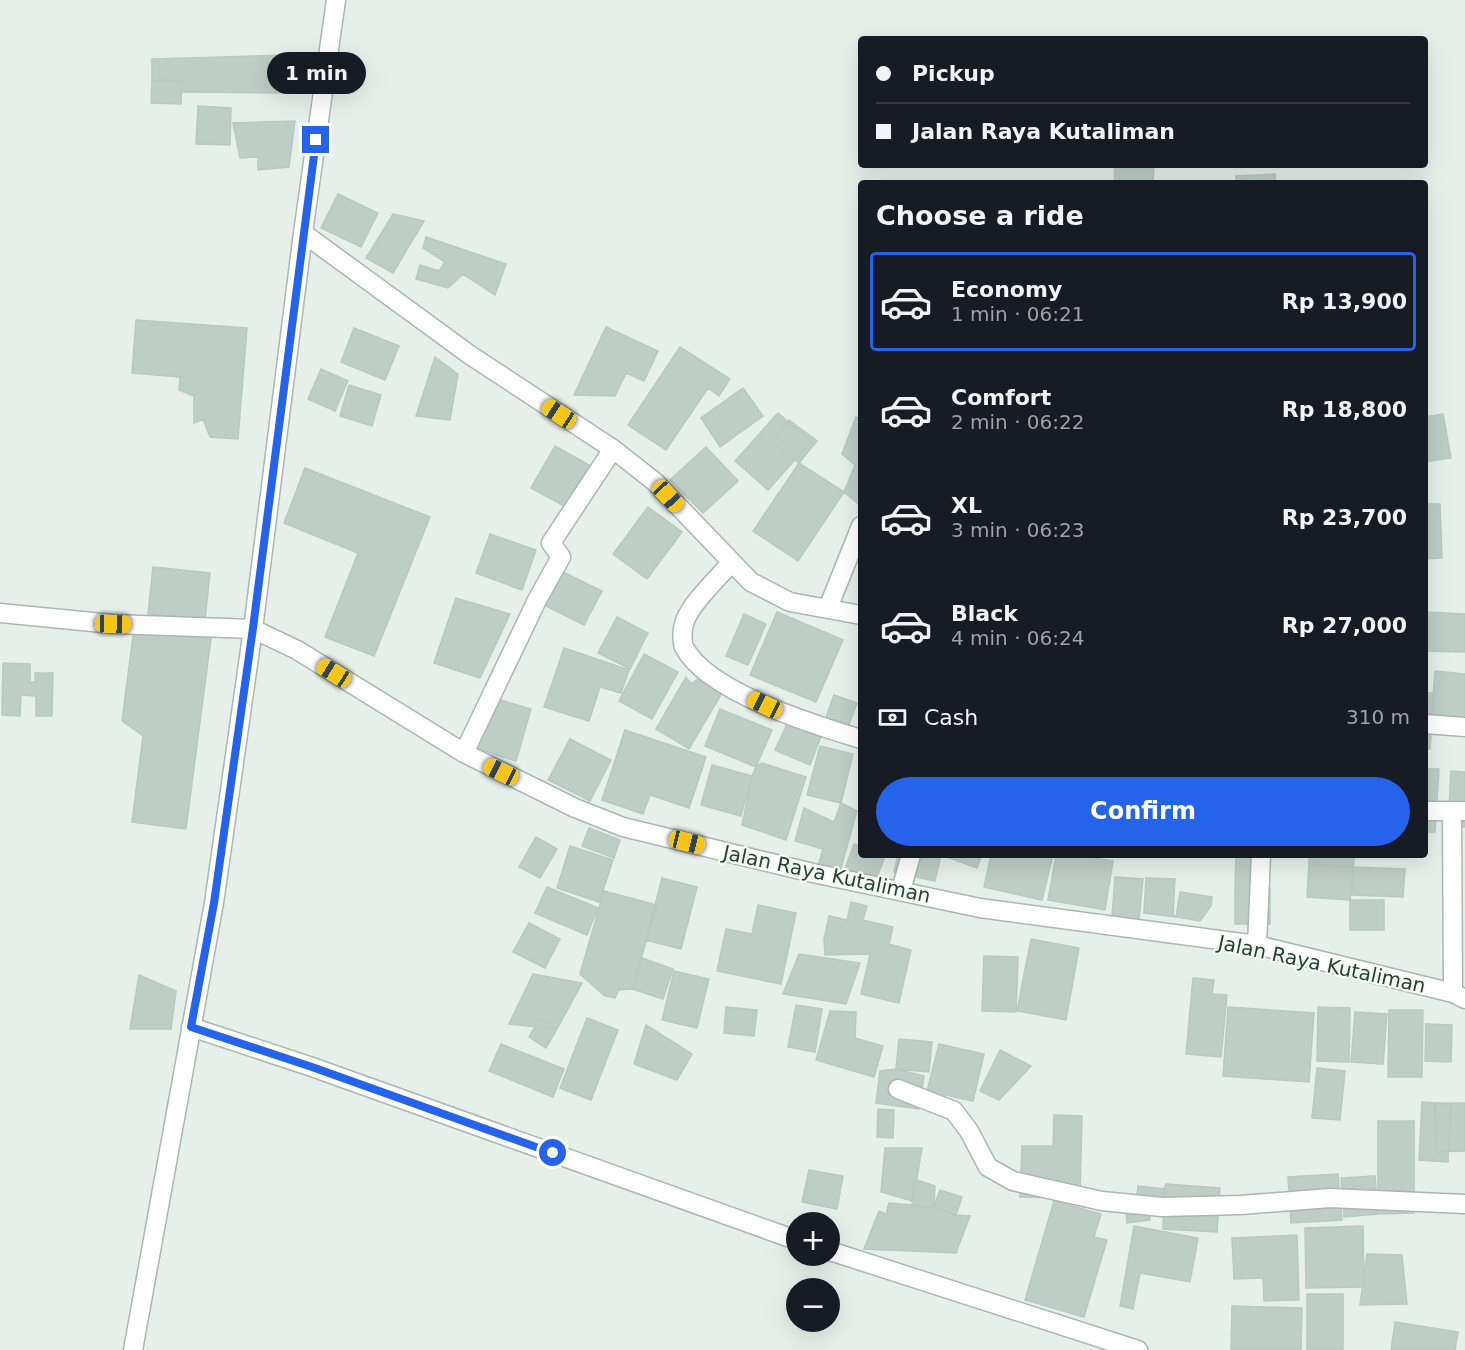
<!DOCTYPE html>
<html lang="en">
<head>
<meta charset="utf-8">
<style>
  body { margin:0; font-family:"DejaVu Sans",sans-serif; background:#20242c; color:#f1f3f6; height:100vh; display:flex; flex-direction:column; font-size:22px; white-space:nowrap }
  * { box-sizing:border-box; margin:0 }
  p { font-size:20px; color:#9ea1a6 }
  .icon { flex:none; width:33px; height:33px; fill:none; stroke:currentColor; stroke-width:2; stroke-linecap:round; stroke-linejoin:round }
  .map { position:relative; flex:1; overflow:hidden }
  .side { position:absolute; left:858px; top:180px; width:570px; height:678px; display:flex; flex-direction:column; background:#171b24; border-radius:6px; box-shadow:0 6px 24px #0002 }
  .side>* { flex:none }
  .guide { position:absolute; left:858px; top:36px; width:570px; height:132px; border-radius:6px; box-shadow:0 6px 24px #0002; display:grid; align-content:center; height:132px; padding:0 18px; background:#171b24 }
  .buttons { position:absolute; left:786px; top:1212px; display:grid; gap:12px }
  .buttons a { display:grid; place-items:center; width:54px; height:54px; border-radius:50%; background:#171b24; box-shadow:0 6px 24px #0002; font-size:30px }
  .end { position:absolute; width:27px; height:27px; margin:-14px; border:8px solid #2563eb; background:#fff; box-shadow:0 0 0 3px #fff }
  .from { border-radius:50% }
  .bubble { position:absolute; height:42px; border-radius:21px; background:#171b24; box-shadow:0 6px 24px #0002; font-size:20px; font-weight:600; line-height:42px; text-align:center }
  .car { position:absolute; width:18px; height:36px; margin:-18px -9px; border-radius:8px; box-shadow:0 0 4px 2px #0007; background:linear-gradient(#f5c518 24%,#345 0 40%,#f5c518 0 76%,#345 0 86%,#f5c518 0) }
  .guide b { display:flex; align-items:center; gap:21px; height:57px; font-size:22px }
  .guide b+b { border-top:2px solid #363941 }
  .guide i { width:15px; height:15px; background:#f1f3f6 }
  ul { padding:0; list-style:none }
  li { display:flex; align-items:center; gap:18px; height:99px; margin:0 12px 9px; padding:0 6px; border:3px solid transparent; border-radius:6px }
  li div { flex:1 }
  li b { display:block; font-size:22px }
  li em { font-style:normal; font-weight:600 }
  li.current { border-color:#2563eb }
  li>.icon { width:54px; height:54px; stroke-width:1.5 }
  h2 { padding:0 18px; font-size:27px; line-height:72px }
  .pay { display:flex; align-items:center; gap:15px; height:66px; padding:0 18px; font-size:22px }
  .pay p { margin-inline-start:auto }
  .action { display:flex; gap:12px; margin-top:auto; padding:12px 18px }
  .action a { flex:1; height:69px; border-radius:36px; background:#2563eb; color:#fff; font-size:24px; font-weight:600; line-height:69px; text-align:center }
  .map>svg:first-child { display:block }
</style>
</head>
<body>
<div class="map">
<svg width="1465" height="1350" viewBox="0 0 1465 1350">
  <rect width="100%" height="100%" fill="#e6efea"/>
  <path fill="#becdc5" stroke="#b8c9c0" stroke-width="1.5" d="M 287,55 L 284,93 L 181,92 L 182,81 L 152,80 L 152,59 Z
    M 152,80 L 182,81 L 181,104 L 151,103 Z
    M 198,106 L 231,108 L 230,145 L 196,144 Z
    M 295,121 L 289,167 L 258,170 L 258,157 L 240,158 L 233,123 Z
    M 1115,165 L 1154,165 L 1153,183 L 1114,183 Z
    M 1275,174 L 1276,183 L 1236,183 L 1236,176 Z
    M 338,194 L 378,213 L 361,247 L 321,228 Z
    M 393,214 L 424,221 L 393,273 L 366,258 Z
    M 426,237 L 506,264 L 495,295 L 463,274 L 448,288 L 416,279 L 420,265 L 439,271 L 445,262 L 423,248 Z
    M 136,320 L 247,328 L 238,439 L 210,437 L 203,419 L 194,423 L 194,396 L 179,390 L 180,377 L 132,373 Z
    M 606,327 L 658,351 L 644,381 L 626,373 L 615,396 L 574,395 Z
    M 354,328 L 399,346 L 385,380 L 341,362 Z
    M 680,347 L 730,379 L 719,396 L 708,388 L 666,450 L 628,425 Z
    M 435,357 L 458,374 L 450,420 L 416,416 Z
    M 321,369 L 348,381 L 335,411 L 308,399 Z
    M 349,385 L 381,395 L 372,426 L 340,416 Z
    M 743,388 L 763,416 L 720,447 L 701,418 Z
    M 778,413 L 811,442 L 768,490 L 735,461 Z
    M 1443,414 L 1451,458 L 1425,462 L 1425,417 Z
    M 856,417 L 861,419 L 861,506 L 844,492 L 855,465 L 842,454 Z
    M 789,420 L 817,441 L 799,463 L 772,442 Z
    M 555,446 L 589,465 L 566,507 L 531,488 Z
    M 706,447 L 738,481 L 703,513 L 670,480 Z
    M 799,463 L 844,492 L 798,561 L 753,531 Z
    M 305,468 L 430,517 L 374,656 L 325,637 L 358,553 L 284,523 Z
    M 1425,504 L 1440,504 L 1442,558 L 1425,559 Z
    M 648,507 L 682,532 L 647,579 L 613,554 Z
    M 490,534 L 536,550 L 522,590 L 476,573 Z
    M 153,567 L 210,573 L 205,620 L 148,614 Z
    M 559,570 L 602,591 L 584,625 L 542,604 Z
    M 456,598 L 510,614 L 480,678 L 434,663 Z
    M 777,612 L 843,640 L 816,702 L 750,675 Z
    M 1425,612 L 1465,614 L 1465,652 L 1425,651 Z
    M 744,614 L 766,624 L 748,665 L 726,656 Z
    M 617,617 L 648,633 L 630,669 L 598,653 Z
    M 134,628 L 211,638 L 186,829 L 132,822 L 143,736 L 122,721 Z
    M 564,648 L 629,670 L 621,693 L 600,687 L 589,721 L 544,707 Z
    M 644,654 L 678,672 L 652,719 L 619,701 Z
    M 3,663 L 30,664 L 30,682 L 35,682 L 35,673 L 53,673 L 52,716 L 36,716 L 36,696 L 21,695 L 20,716 L 2,715 Z
    M 1435,671 L 1465,674 L 1465,725 L 1431,721 Z
    M 686,677 L 691,684 L 698,679 L 722,693 L 689,749 L 656,729 Z
    M 1425,693 L 1434,693 L 1430,749 L 1425,749 Z
    M 834,695 L 857,703 L 847,730 L 824,723 Z
    M 494,698 L 531,709 L 516,761 L 478,749 Z
    M 720,709 L 772,730 L 756,767 L 705,746 Z
    M 788,722 L 821,737 L 810,765 L 775,750 Z
    M 625,730 L 706,757 L 689,808 L 650,795 L 643,814 L 602,800 Z
    M 570,739 L 611,760 L 590,801 L 548,780 Z
    M 820,746 L 853,754 L 841,803 L 807,795 Z
    M 762,763 L 806,777 L 786,840 L 742,825 L 752,776 L 756,767 Z
    M 712,765 L 752,776 L 741,816 L 701,805 Z
    M 1425,769 L 1439,769 L 1435,832 L 1425,832 Z
    M 1451,771 L 1465,772 L 1465,827 L 1448,826 Z
    M 841,803 L 857,811 L 839,875 L 817,869 L 823,849 L 795,841 L 804,808 L 834,822 Z
    M 589,828 L 620,840 L 614,858 L 582,846 Z
    M 536,837 L 557,849 L 540,878 L 519,867 Z
    M 854,844 L 861,847 L 861,855 L 885,856 L 876,880 L 845,869 Z
    M 570,846 L 613,860 L 599,902 L 557,888 Z
    M 898,855 L 941,855 L 935,881 L 894,872 Z
    M 948,855 L 982,855 L 977,868 L 947,857 Z
    M 991,855 L 1053,855 L 1042,900 L 984,887 Z
    M 1056,855 L 1094,855 L 1093,858 L 1113,861 L 1105,910 L 1048,900 Z
    M 1236,855 L 1259,855 L 1257,888 L 1235,888 Z
    M 1309,855 L 1355,855 L 1353,867 L 1309,864 Z
    M 1309,864 L 1353,867 L 1350,900 L 1307,897 Z
    M 1353,867 L 1405,869 L 1403,897 L 1352,895 Z
    M 1115,877 L 1143,879 L 1139,919 L 1112,917 Z
    M 662,878 L 697,887 L 681,949 L 646,940 Z
    M 1146,878 L 1175,879 L 1173,915 L 1176,917 L 1144,913 Z
    M 547,887 L 598,908 L 587,935 L 535,913 Z
    M 1235,888 L 1270,888 L 1270,924 L 1235,924 Z
    M 604,891 L 657,905 L 632,989 L 619,990 L 615,998 L 605,996 L 580,974 Z
    M 1180,892 L 1212,897 L 1211,906 L 1200,921 L 1176,917 Z
    M 1350,900 L 1384,900 L 1384,930 L 1350,930 Z
    M 851,902 L 867,906 L 863,920 L 893,927 L 889,944 L 911,950 L 899,1003 L 861,994 L 870,954 L 825,955 L 824,939 L 829,916 L 847,920 Z
    M 758,905 L 796,913 L 781,984 L 717,971 L 726,929 L 752,934 Z
    M 529,923 L 560,939 L 545,968 L 513,952 Z
    M 1031,939 L 1079,948 L 1066,1020 L 1017,1011 Z
    M 799,954 L 860,963 L 846,1004 L 783,994 Z
    M 984,956 L 1018,957 L 1016,1012 L 982,1011 Z
    M 642,958 L 673,969 L 663,999 L 632,989 Z
    M 674,971 L 709,979 L 697,1028 L 662,1020 Z
    M 533,974 L 582,983 L 557,1029 L 509,1024 Z
    M 139,975 L 176,991 L 171,1029 L 130,1029 Z
    M 1193,978 L 1214,980 L 1212,994 L 1227,995 L 1221,1057 L 1186,1054 Z
    M 796,1005 L 822,1009 L 815,1052 L 788,1047 Z
    M 726,1007 L 757,1010 L 754,1036 L 724,1033 Z
    M 1228,1007 L 1314,1013 L 1309,1082 L 1223,1076 Z
    M 1318,1007 L 1350,1008 L 1349,1062 L 1317,1061 Z
    M 1389,1010 L 1423,1010 L 1422,1077 L 1388,1077 Z
    M 830,1011 L 856,1012 L 855,1038 L 883,1046 L 874,1077 L 816,1060 Z
    M 1355,1012 L 1387,1014 L 1383,1064 L 1351,1062 Z
    M 540,1018 L 557,1029 L 546,1048 L 529,1037 Z
    M 587,1018 L 618,1030 L 591,1100 L 560,1088 Z
    M 1426,1024 L 1452,1025 L 1451,1062 L 1425,1061 Z
    M 646,1025 L 692,1054 L 677,1080 L 634,1064 Z
    M 899,1039 L 932,1042 L 929,1072 L 896,1069 Z
    M 501,1044 L 564,1069 L 553,1097 L 489,1071 Z
    M 939,1044 L 984,1054 L 973,1101 L 927,1091 Z
    M 1000,1050 L 1031,1066 L 999,1100 L 980,1091 Z
    M 1317,1068 L 1345,1071 L 1340,1120 L 1312,1118 Z
    M 896,1069 L 924,1076 L 919,1109 L 876,1103 L 880,1071 Z
    M 1422,1102 L 1451,1104 L 1448,1162 L 1419,1160 Z
    M 1435,1103 L 1465,1103 L 1465,1151 L 1436,1152 Z
    M 878,1109 L 894,1110 L 893,1138 L 877,1137 Z
    M 1054,1115 L 1082,1116 L 1080,1198 L 1020,1197 L 1022,1146 L 1053,1146 Z
    M 1378,1121 L 1414,1121 L 1414,1213 L 1378,1214 Z
    M 885,1148 L 922,1148 L 913,1201 L 881,1192 Z
    M 809,1170 L 843,1176 L 837,1209 L 802,1202 Z
    M 1338,1174 L 1342,1220 L 1291,1223 L 1288,1177 Z
    M 1375,1176 L 1378,1214 L 1344,1217 L 1341,1178 Z
    M 914,1179 L 935,1186 L 934,1207 L 912,1206 Z
    M 1166,1184 L 1220,1188 L 1217,1232 L 1163,1229 L 1164,1189 Z
    M 1138,1186 L 1164,1189 L 1162,1207 L 1136,1204 Z
    M 940,1190 L 962,1197 L 956,1215 L 934,1207 Z
    M 1054,1201 L 1101,1214 L 1094,1237 L 1107,1240 L 1084,1317 L 1025,1300 Z
    M 1148,1201 L 1150,1220 L 1127,1223 L 1125,1203 Z
    M 889,1203 L 934,1207 L 956,1215 L 970,1216 L 956,1253 L 864,1249 L 879,1211 L 886,1214 Z
    M 1134,1226 L 1198,1238 L 1190,1282 L 1140,1273 L 1133,1309 L 1120,1306 Z
    M 1363,1226 L 1364,1287 L 1306,1288 L 1305,1228 Z
    M 1297,1235 L 1299,1300 L 1264,1301 L 1263,1278 L 1234,1279 L 1232,1238 Z
    M 1367,1254 L 1402,1255 L 1407,1304 L 1360,1305 Z
    M 1307,1294 L 1343,1294 L 1343,1350 L 1307,1350 Z
    M 1232,1306 L 1302,1308 L 1301,1350 L 1231,1350 Z
    M 1395,1322 L 1458,1332 L 1455,1350 L 1391,1350 Z"/>
  <g fill="none" stroke-linecap="round" stroke-linejoin="round">
    <g stroke="#a8b8b0" stroke-width="21">
      <path id="minor" d="M 303,233 L 470,355 L 613,449 L 655,482 L 751,582 L 790,602 L 861,615
        M 731,563 C 718,578 688,606 684,624 C 682,630 682,642 684,647 C 707,692 815,725 861,739
        M 828,608 L 861,526
        M 0,613 L 113,624 L 253,629 L 297,650 L 464,753 L 575,808 L 623,827 L 813,873 L 980,908 L 1257,945 L 1453,993 L 1465,999
        M 1425,724 L 1465,727
        M 464,753 L 537,600 L 561,557 L 551,543 L 613,449
        M 1425,811 L 1465,811
        M 1452,812 L 1453,993
        M 901,890 L 911,855
        M 1257,945 L 1261,855
        M 191,1027 L 312,1067 L 796,1240
        M 898,1089 L 954,1111 L 969,1131 L 988,1167 L 1013,1181 L 1102,1201 L 1162,1207 L 1241,1205 L 1330,1198 L 1465,1204
        M 830,1251 L 1138,1350
        M 133,1350 L 214,903 L 253,629 L 303,233 L 336,0"/>
    </g>
    <use href="#minor" stroke="#fff" stroke-width="18"/>
  </g>
  <g fill="none" stroke-linecap="round" stroke-linejoin="round">
    <path stroke="#2563eb" stroke-width="8" d="M 316,140 L 253,628 L 214,903 L 191,1027 L 312,1067 L 553,1153"/>
  </g>
  <g text-anchor="middle" stroke-width="4.5" stroke-linejoin="round" paint-order="stroke">
    <g font-size="20" fill="#244236" stroke="#f7fbf8">
      <text transform="translate(827 874) rotate(12)" y="7">Jalan Raya Kutaliman</text>
      <text transform="translate(1322 964) rotate(12)" y="7">Jalan Raya Kutaliman</text>
    </g>
  </g>
</svg>
<div class="buttons">
<a>+</a>
<a>−</a>
</div>
<i class="end from" style="left:553px;top:1153px"></i>
<i class="end" style="left:316px;top:140px"></i>
<div class="bubble" style="left:267px;top:52px;width:99px">1 min</div>
<i class="car" style="left:559px;top:414px;rotate:303deg"></i>
<i class="car" style="left:668px;top:496px;rotate:137deg"></i>
<i class="car" style="left:113px;top:624px;rotate:91deg"></i>
<i class="car" style="left:334px;top:673px;rotate:302deg"></i>
<i class="car" style="left:765px;top:705px;rotate:296deg"></i>
<i class="car" style="left:501px;top:772px;rotate:296deg"></i>
<i class="car" style="left:687px;top:842px;rotate:104deg"></i>
<div class="guide">
<b><i class="from"></i>Pickup</b>
<b><i></i>Jalan Raya Kutaliman</b>
</div>
<section class="side">
<h2>Choose a ride</h2>
<ul>
<li class="current"><svg class="icon" aria-label="car" viewBox="0 0 24 24"><path d="M5 17H2v-5l4-1 3-4h7l3 4 3 1v5h-3M9 17h6M6 11h13"/><circle cx="7" cy="17" r="2"/><circle cx="17" cy="17" r="2"/></svg><div><b>Economy</b><p>1 min · 06:21</p></div><em>Rp 13,900</em></li>
<li><svg class="icon" aria-label="car" viewBox="0 0 24 24"><path d="M5 17H2v-5l4-1 3-4h7l3 4 3 1v5h-3M9 17h6M6 11h13"/><circle cx="7" cy="17" r="2"/><circle cx="17" cy="17" r="2"/></svg><div><b>Comfort</b><p>2 min · 06:22</p></div><em>Rp 18,800</em></li>
<li><svg class="icon" aria-label="car" viewBox="0 0 24 24"><path d="M5 17H2v-5l4-1 3-4h7l3 4 3 1v5h-3M9 17h6M6 11h13"/><circle cx="7" cy="17" r="2"/><circle cx="17" cy="17" r="2"/></svg><div><b>XL</b><p>3 min · 06:23</p></div><em>Rp 23,700</em></li>
<li><svg class="icon" aria-label="car" viewBox="0 0 24 24"><path d="M5 17H2v-5l4-1 3-4h7l3 4 3 1v5h-3M9 17h6M6 11h13"/><circle cx="7" cy="17" r="2"/><circle cx="17" cy="17" r="2"/></svg><div><b>Black</b><p>4 min · 06:24</p></div><em>Rp 27,000</em></li>
</ul>
<div class="pay"><svg class="icon" aria-label="cash" viewBox="0 0 24 24"><path d="M3 7h18v10H3z"/><circle cx="12" cy="12" r="2"/></svg>Cash<p>310 m</p></div>
<div class="action"><a>Confirm</a></div>
</section>
</div>
</body>
</html>
